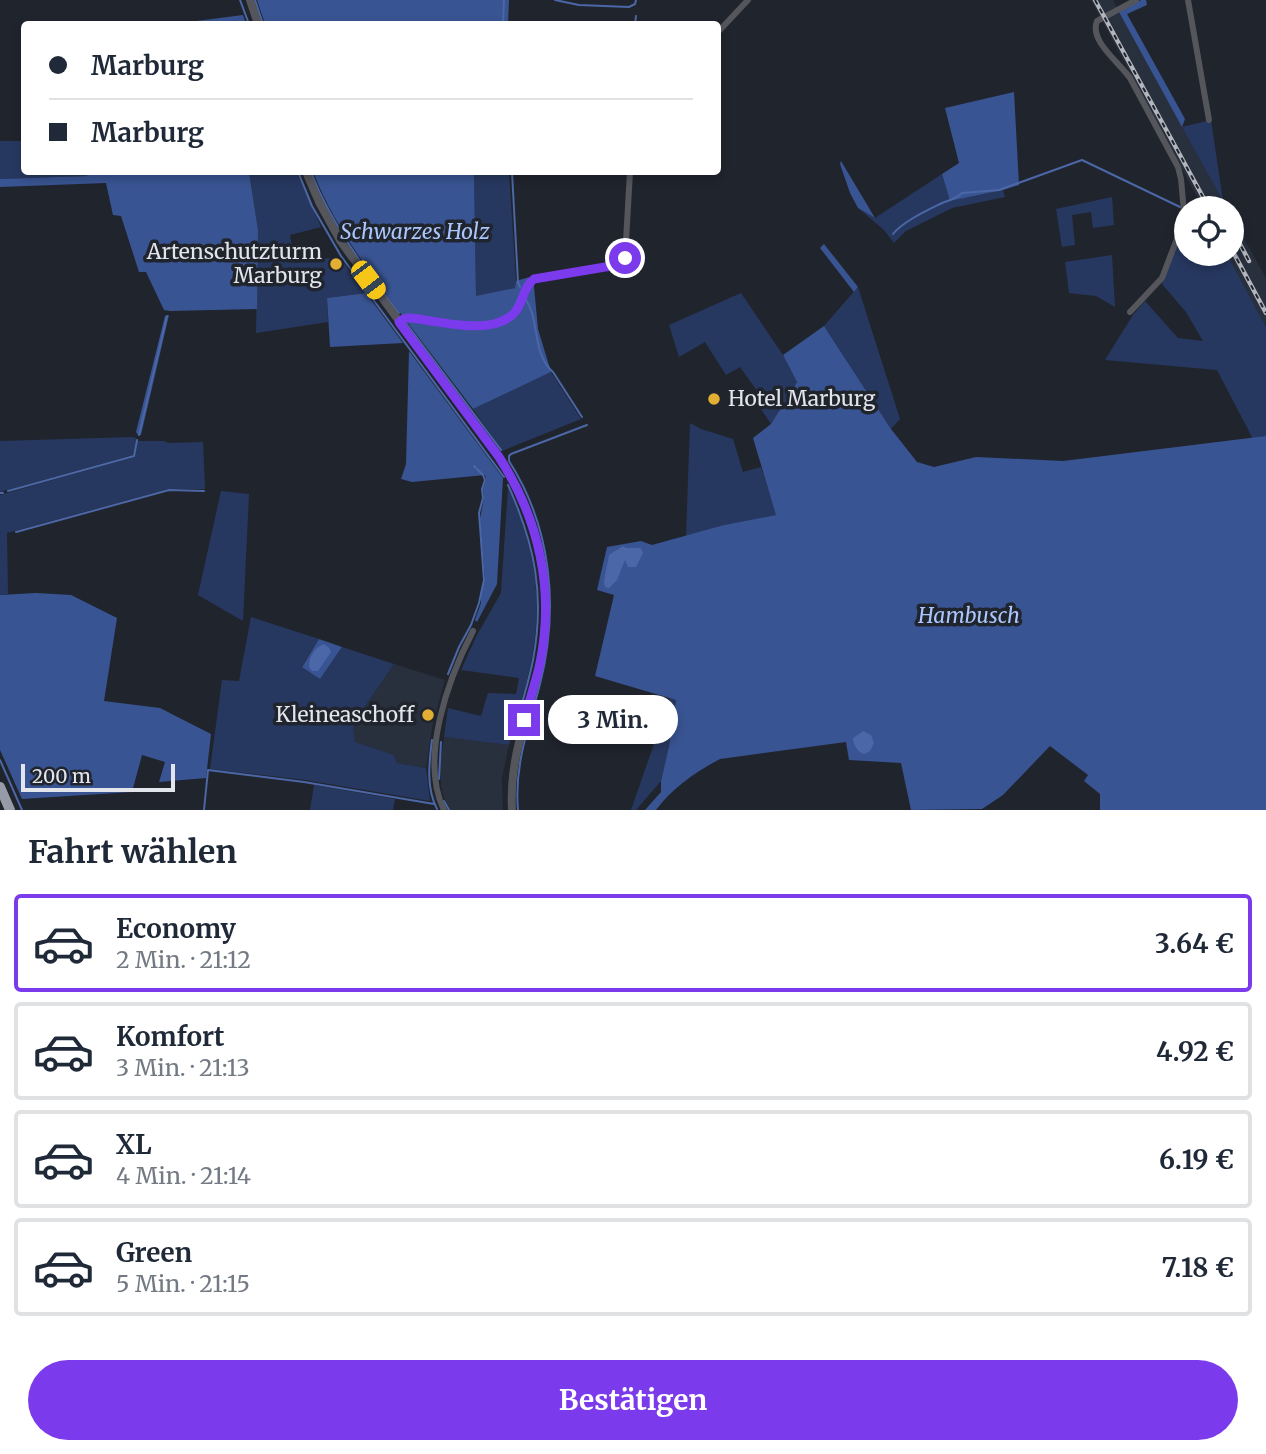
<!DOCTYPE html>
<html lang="de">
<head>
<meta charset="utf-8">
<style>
  body { margin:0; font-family:Merriweather,serif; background:#f6f6f7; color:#1f2937; height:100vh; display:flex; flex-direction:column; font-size:26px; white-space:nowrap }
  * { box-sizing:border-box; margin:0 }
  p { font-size:23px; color:#747a83 }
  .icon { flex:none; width:38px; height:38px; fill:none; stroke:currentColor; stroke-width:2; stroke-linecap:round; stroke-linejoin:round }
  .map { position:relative; height:810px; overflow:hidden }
  .side { display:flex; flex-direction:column; background:#fff; flex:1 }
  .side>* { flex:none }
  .hud { position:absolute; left:21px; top:21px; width:700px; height:154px; border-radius:7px; box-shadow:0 4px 10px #0003; display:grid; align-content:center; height:154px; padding:0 28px; background:#fff }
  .fabs { position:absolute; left:1174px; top:196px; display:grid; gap:14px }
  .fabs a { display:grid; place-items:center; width:70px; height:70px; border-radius:50%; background:#fff; box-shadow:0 4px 10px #0003; font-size:35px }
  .scale { position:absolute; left:21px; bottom:18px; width:154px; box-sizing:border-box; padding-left:7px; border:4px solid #e2e5eb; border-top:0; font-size:19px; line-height:24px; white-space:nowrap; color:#e2e5eb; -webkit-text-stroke:5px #20242d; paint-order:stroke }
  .end { position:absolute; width:32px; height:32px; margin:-16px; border:9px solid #7c3aed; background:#fff; box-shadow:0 0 0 4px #fff }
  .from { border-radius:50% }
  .bubble { position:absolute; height:49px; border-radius:24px; background:#fff; box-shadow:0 4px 10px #0003; font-size:23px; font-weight:700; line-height:49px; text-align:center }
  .car { position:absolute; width:21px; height:42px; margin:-21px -10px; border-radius:9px; box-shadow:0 0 5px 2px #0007; background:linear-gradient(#f5c518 24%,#345 0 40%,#f5c518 0 76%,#345 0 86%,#f5c518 0) }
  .hud b { display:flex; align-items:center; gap:24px; height:66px; font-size:26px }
  .hud b+b { border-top:2px solid #e0e1e3 }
  .hud i { width:18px; height:18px; background:#1f2937 }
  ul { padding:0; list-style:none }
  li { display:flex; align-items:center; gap:21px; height:98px; margin:0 14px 10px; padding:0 14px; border:4px solid #e0e1e3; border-radius:7px }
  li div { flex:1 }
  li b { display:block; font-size:26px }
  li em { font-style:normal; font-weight:700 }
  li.on { border-color:#7c3aed }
  li>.icon { width:63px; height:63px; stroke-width:1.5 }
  h2 { padding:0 28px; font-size:32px; line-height:84px }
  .primary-button { display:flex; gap:14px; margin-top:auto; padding:14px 28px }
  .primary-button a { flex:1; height:80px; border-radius:42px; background:#7c3aed; color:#fff; font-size:28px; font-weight:700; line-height:80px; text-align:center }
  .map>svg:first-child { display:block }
</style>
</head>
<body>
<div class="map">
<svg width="1266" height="810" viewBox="0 0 1266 810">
  <rect width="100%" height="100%" fill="#20242d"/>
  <path fill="#282f3d" d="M 1091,0 L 1113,0 L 1227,208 L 1203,208 Z
    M 1232,217 L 1266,278 L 1266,327 L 1227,254 L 1232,254 Z
    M 394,664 L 445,680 L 433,723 L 426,768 L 397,763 L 394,755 L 355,742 L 353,724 Z
    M 444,737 L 509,745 L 502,778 L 503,810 L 450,810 L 444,798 L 441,785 L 440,766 Z"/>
  <path fill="#273860" d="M 1211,120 L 1223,201 L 1182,127 Z
    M 0,141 L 24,141 L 24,172 L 88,172 L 88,176 L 0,179 Z
    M 249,172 L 296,172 L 321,227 L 290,235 L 295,263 L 330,258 L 336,266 L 343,262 L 366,293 L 327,298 L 328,322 L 256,333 L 258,230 Z
    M 474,172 L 509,172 L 516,281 L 515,288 L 476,297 Z
    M 942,174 L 950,201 L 1003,190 L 1005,197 L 952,208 L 906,231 L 894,243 L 884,230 L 858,208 L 875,218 Z
    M 1112,197 L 1114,225 L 1093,228 L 1091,212 L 1072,215 L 1075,245 L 1062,247 L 1056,209 Z
    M 1185,224 L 1186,225 L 1186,254 L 1227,254 L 1266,327 L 1266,436 L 1253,439 L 1217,370 L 1105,360 L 1133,315 L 1145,301 L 1178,338 L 1203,341 L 1186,312 L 1162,284 Z
    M 1112,255 L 1115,307 L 1096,296 L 1069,293 L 1065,262 Z
    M 858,287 L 900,419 L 891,429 L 824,326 Z
    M 741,293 L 783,355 L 797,382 L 771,424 L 755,400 L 760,395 L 740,367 L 726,375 L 705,342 L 679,357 L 669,325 Z
    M 551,372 L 581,419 L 502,451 L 473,409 Z
    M 690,423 L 701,429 L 733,439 L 743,472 L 761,467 L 777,515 L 724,525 L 686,537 Z
    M 132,437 L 136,438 L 133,455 L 0,492 L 0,441 Z
    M 137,441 L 164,441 L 168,443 L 203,442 L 205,489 L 168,489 L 7,533 L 8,594 L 0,595 L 0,495 L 134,457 Z
    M 508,488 C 534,547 544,597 531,662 C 526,690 515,717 509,745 L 444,737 L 448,708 L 481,716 L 488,693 L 516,694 L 519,678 L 461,670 L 477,635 L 501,593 Z
    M 221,491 L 249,494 L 243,621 L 198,595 Z
    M 251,617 L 319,639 L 302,666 L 320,679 L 342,647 L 394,664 L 353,724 L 355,742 L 394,755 L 397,763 L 426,768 L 430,801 L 305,780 L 210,769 L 222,680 L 239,681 Z
    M 670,698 L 676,700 L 669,746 L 661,781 L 636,810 L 631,810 Z
    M 314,785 L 395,799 L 393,810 L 310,810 Z"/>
  <path fill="#395492" d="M 257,0 L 509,0 L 508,24 L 265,24 Z
    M 1141,0 L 1146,0 L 1147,5 L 1127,14 L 1185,119 L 1182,127 L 1119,12 Z
    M 243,15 L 246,24 L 173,24 Z
    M 1014,92 L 1019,185 L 1003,190 L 950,201 L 942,174 L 959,163 L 945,108 Z
    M 841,161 L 875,218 L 858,208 L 850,193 L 840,164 Z
    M 88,172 L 249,172 L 258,230 L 257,309 L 170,311 L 164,310 L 146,272 L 139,272 L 121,216 L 113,215 L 106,183 L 0,187 L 0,179 L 87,176 Z
    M 313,172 L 474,172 L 476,296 L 515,288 L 516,281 L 533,276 L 538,329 L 551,372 L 473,409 C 449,377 425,346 401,314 C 366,267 335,227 313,172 Z
    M 824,244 L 858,287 L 854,292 L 820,248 Z
    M 366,293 L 403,343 L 330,347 L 327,298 Z
    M 169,315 L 141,435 L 138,435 L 136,432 L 165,316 Z
    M 824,326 L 891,429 L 917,462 L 934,467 L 976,457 L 1063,461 L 1266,436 L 1266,810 L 1100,810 L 1100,794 L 1084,781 L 1088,775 L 1050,746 L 1003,795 L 982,809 L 911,810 L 901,763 L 849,760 L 846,742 L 720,759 C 697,771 671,789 656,810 L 645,810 L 661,792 L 661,781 L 669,746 L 676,700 L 595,676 L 614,595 L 597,590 L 607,547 L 641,541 L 652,545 L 724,525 L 776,515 L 753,438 L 771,424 L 797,382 L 783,355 Z
    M 409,351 L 503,478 L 497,584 L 477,622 L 475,620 L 481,603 L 481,594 L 485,580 L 480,519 L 484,498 L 483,489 L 486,480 L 485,475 L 412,482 L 401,479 L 406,464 Z
    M 36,593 L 71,595 L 117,618 L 104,701 L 160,708 L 211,734 L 206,778 L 159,782 L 165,762 L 142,755 L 132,792 L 22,799 L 0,750 L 0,595 Z
    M 319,639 L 342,647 L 320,679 L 302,667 Z"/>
  <path fill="#4b67a7" d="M 623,546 L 626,548 L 641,548 L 643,553 L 636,567 L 628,567 L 625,560 L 617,580 L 609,588 L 605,587 L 604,581 L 609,555 Z
    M 324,644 L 329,648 L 331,652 L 318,671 L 312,671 L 309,667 C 309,656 314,648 324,644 Z
    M 863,731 L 871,735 L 874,743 L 870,751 L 864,754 C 858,752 853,745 853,738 Z"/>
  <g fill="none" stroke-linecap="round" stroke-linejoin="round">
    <path stroke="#4b67a7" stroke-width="2" d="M 240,0 L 249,24
      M 255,0 L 263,24
      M 555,0 L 579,5 L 629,7 L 635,4 L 636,0
      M 503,24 L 504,0
      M 635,24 L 636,16
      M 298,172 L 312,206 L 341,256 L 504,477
      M 311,172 C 325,208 345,240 367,271
      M 512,172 L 518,282 L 520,287
      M 893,234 C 902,222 928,210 942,203 C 950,200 956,199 962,193 L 999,190 L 1082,160 L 1180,207
      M 383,292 L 399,313
      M 526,300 C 540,321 532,354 553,372 L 582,417
      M 406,323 L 501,450
      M 139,435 L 167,316
      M 508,485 C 535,545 545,595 533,660 C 528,685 520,710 513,734
      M 8,491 L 134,456 L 137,440
      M 0,493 L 3,493
      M 16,532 L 169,490 L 204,491
      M 448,674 L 459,647 L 471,625 L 479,603 L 484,580 L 479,513 L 483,498 L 482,489 L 485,480 L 483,475 L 474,466
      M 432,740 C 429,763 426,788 437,809
      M 0,760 L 22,810
      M 439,779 L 441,742
      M 444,801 L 449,810
      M 204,810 L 208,770 L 304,782 L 434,804
      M 518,810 C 514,764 529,727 540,684 C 559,609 552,528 509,461 L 509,456 L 511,454 L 587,425"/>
    <path stroke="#54565b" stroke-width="6" d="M 1188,0 L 1209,120
      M 718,32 L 748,0
      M 1130,312 L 1162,278 L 1183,223 L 1184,212 L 1181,179 L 1178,167 L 1130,78 C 1119,62 1089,41 1097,21 L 1136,0
      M 399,322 C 404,319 404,318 409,318 C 416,317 424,320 431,321 C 451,324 477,330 497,323 C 527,314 518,291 534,279 L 617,265 L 625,258 L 630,172
      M 444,810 C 419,759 448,679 473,631"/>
    <path stroke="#54565b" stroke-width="8" d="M 250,0 L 258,24
      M 306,172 L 319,202 L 341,242 L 499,457 C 539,519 555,589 540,663 C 529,714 509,755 512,810"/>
    <path stroke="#969ca7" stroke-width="10" d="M 0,787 L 10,810"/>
    <g stroke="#b2b5bc" stroke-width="4.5">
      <path id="rail" d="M 1095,0 L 1209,208
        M 1232,229 L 1249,261
        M 1232,250 L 1266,313"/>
    </g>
    <use href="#rail" stroke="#20242d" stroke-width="2" stroke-dasharray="5" stroke-linecap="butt"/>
  </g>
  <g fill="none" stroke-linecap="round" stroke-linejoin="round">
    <path stroke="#7c3aed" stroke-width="9" d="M 524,720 C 529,701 536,682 540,663 C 555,590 539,519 499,457 L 399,322 C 404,319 403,318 409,318 C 416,318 424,320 431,321 C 450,324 479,329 497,323 C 527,314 518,291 534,279 L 617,265 L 625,258"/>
  </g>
  <g fill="#e2af34" stroke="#20242d" stroke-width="2.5">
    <circle cx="336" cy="264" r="7"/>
    <circle cx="714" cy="399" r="7"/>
    <circle cx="428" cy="715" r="7"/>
  </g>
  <g text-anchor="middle" stroke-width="7" stroke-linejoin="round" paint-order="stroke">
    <g font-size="21" font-style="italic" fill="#abc6fc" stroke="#20242d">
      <text x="415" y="239">Schwarzes Holz</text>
      <text x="969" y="623">Hambusch</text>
    </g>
    <g font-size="21" fill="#e2e5eb" stroke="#20242d" text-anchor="end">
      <text x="322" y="259">Artenschutzturm<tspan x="322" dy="24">Marburg</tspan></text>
      <text x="728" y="406" text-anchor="start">Hotel Marburg</text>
      <text x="414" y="722">Kleineaschoff</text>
    </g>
  </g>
</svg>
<div class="fabs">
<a><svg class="icon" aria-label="locate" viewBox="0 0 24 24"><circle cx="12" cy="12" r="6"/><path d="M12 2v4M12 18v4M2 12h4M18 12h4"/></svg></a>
</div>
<div class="scale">200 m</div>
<i class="end from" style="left:625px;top:258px"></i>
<i class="end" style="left:524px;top:720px"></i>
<div class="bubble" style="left:548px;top:695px;width:130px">3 Min.</div>
<i class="car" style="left:368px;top:280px;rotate:143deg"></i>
<div class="hud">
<b><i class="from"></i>Marburg</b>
<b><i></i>Marburg</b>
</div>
</div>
<section class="side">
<h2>Fahrt wählen</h2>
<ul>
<li class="on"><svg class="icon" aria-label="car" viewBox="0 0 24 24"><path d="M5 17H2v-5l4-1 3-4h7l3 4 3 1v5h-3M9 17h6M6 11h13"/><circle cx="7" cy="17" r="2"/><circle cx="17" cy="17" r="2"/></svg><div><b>Economy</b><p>2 Min. · 21:12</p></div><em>3.64 €</em></li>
<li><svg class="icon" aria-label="car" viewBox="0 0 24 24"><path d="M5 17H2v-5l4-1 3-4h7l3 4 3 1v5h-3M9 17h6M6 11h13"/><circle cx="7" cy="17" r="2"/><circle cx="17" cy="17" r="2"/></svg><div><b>Komfort</b><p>3 Min. · 21:13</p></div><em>4.92 €</em></li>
<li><svg class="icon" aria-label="car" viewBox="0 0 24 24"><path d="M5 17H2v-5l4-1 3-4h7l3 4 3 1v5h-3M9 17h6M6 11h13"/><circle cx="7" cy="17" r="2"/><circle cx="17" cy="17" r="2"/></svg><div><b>XL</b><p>4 Min. · 21:14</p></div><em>6.19 €</em></li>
<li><svg class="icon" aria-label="car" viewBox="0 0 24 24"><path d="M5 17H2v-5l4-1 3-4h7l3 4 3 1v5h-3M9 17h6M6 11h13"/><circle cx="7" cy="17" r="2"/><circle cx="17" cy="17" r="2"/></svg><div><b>Green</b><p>5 Min. · 21:15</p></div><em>7.18 €</em></li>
</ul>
<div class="primary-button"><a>Bestätigen</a></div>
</section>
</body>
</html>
